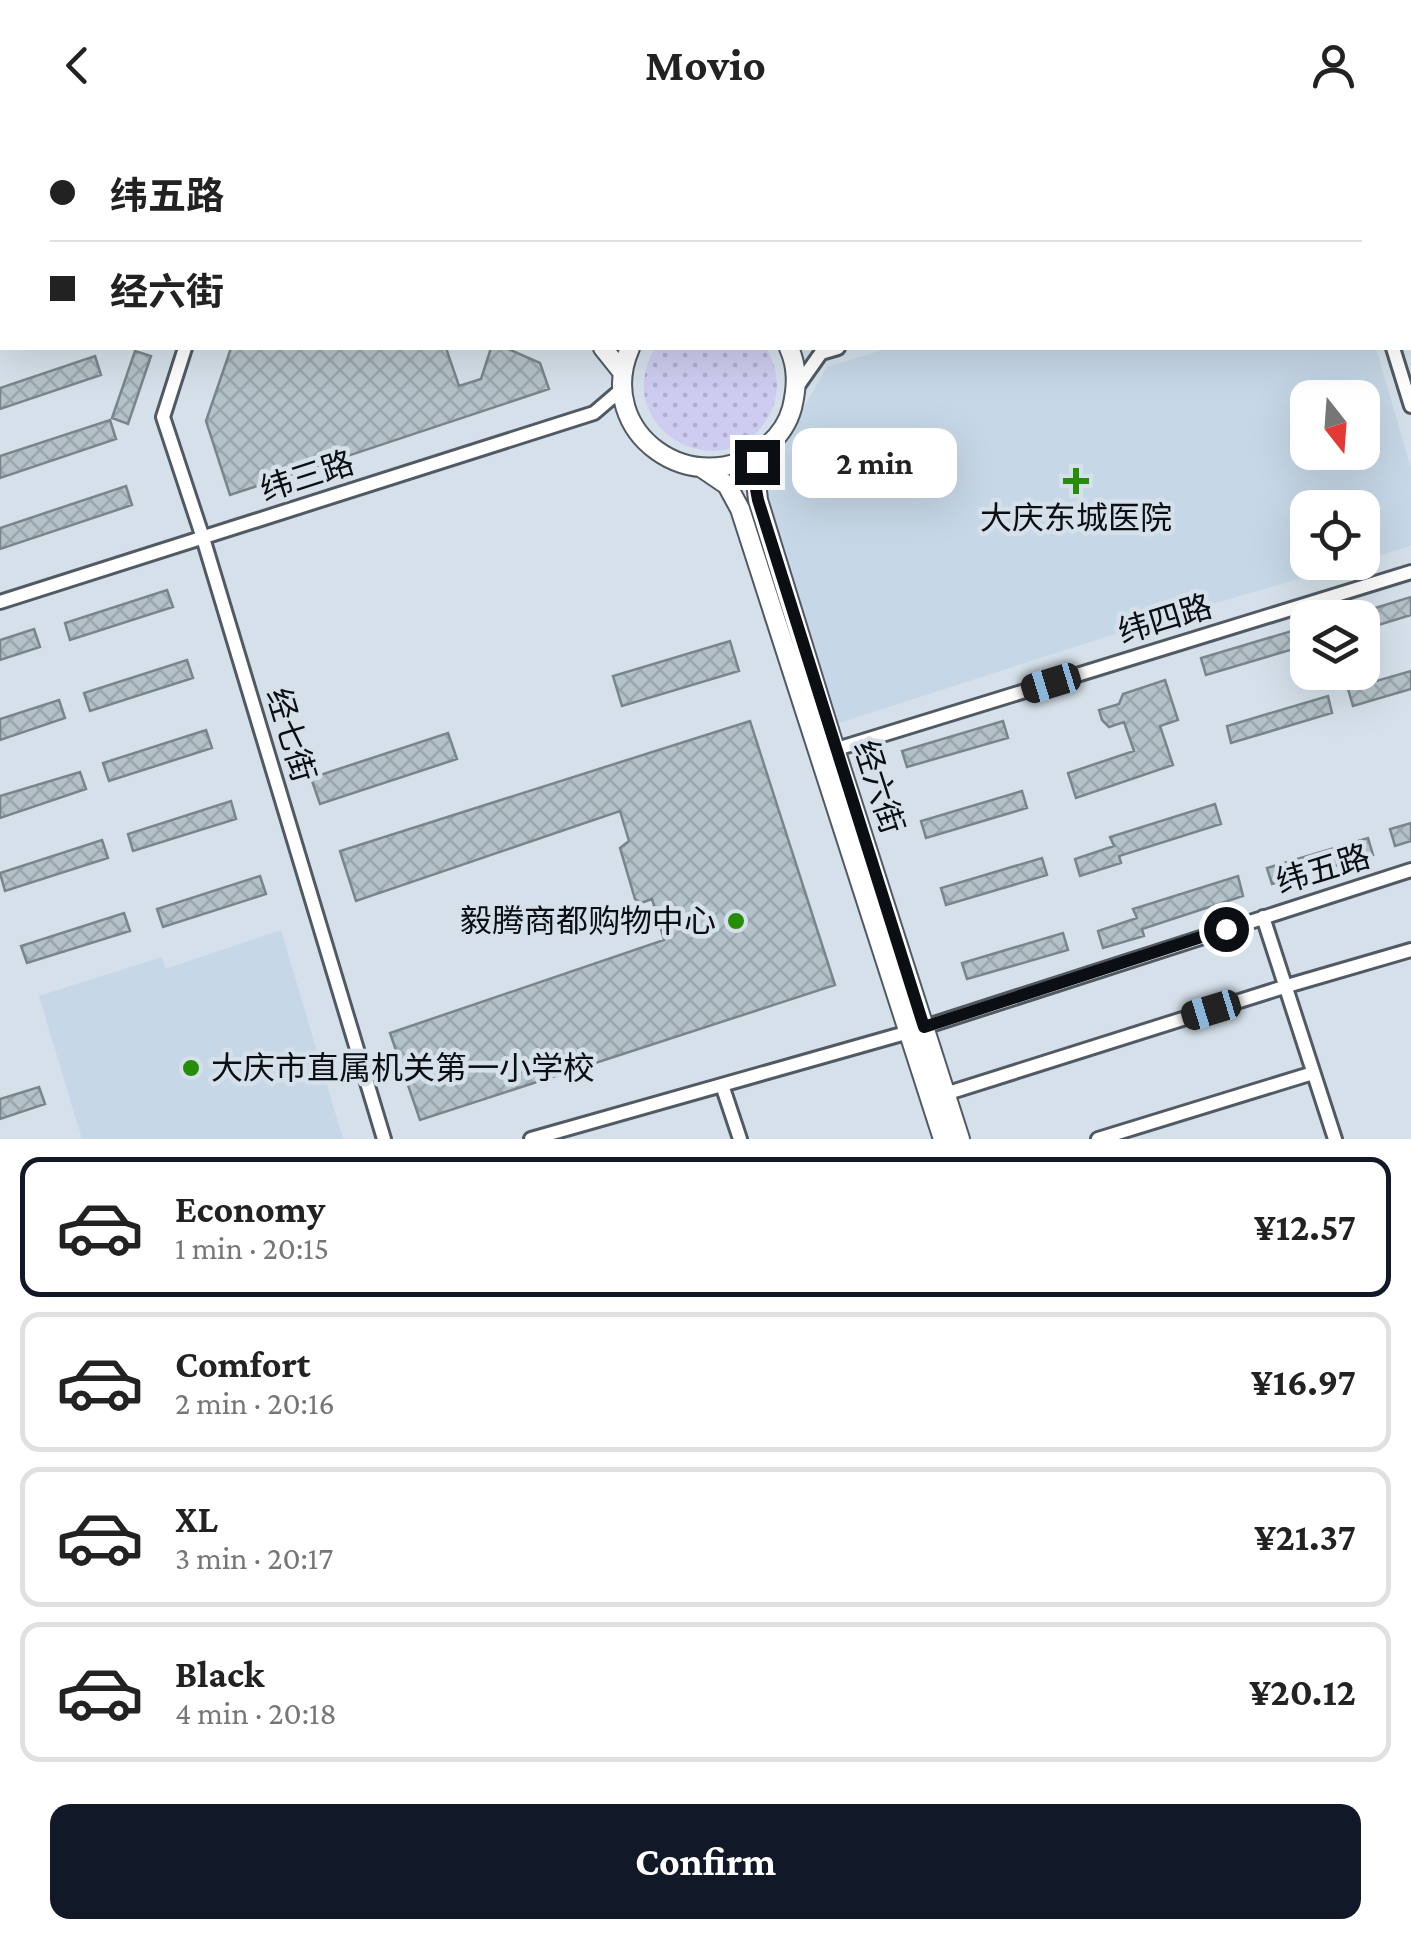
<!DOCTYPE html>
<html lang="en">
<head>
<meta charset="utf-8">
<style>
  body { margin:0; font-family:"Crimson Pro","Noto Sans SC",serif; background:#f2f2f2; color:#222; height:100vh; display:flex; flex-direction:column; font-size:38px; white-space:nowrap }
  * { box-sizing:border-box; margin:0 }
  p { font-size:32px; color:#767676 }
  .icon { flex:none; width:55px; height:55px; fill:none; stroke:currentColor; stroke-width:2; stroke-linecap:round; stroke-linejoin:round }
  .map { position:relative; height:1009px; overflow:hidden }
  .details { display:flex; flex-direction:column; background:#fff; flex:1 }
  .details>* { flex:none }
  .hud { position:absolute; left:0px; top:0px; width:1412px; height:220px; box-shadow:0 10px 40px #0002; display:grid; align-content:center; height:220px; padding:0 50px; background:#fff }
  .needle { width:65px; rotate:163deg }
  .controls { position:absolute; left:1290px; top:250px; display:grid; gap:20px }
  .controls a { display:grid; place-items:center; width:90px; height:90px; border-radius:20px; background:#fff; box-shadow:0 10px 40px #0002; font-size:50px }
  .end { position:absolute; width:45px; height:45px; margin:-22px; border:12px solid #0b0e12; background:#fff; box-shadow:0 0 0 5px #fff }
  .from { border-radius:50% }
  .bubble { position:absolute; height:70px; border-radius:20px; background:#fff; box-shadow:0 10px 40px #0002; font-size:32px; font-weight:700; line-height:70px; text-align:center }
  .car { position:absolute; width:30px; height:60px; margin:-30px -15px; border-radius:12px; box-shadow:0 0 8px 2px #0007; background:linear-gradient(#222 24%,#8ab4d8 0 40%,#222 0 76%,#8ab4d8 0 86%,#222 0) }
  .hud b { display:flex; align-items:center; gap:35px; height:95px; font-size:38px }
  .hud b+b { border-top:2px solid #e0e0e0 }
  .hud i { width:25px; height:25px; background:#222 }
  ul { padding:18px 0 0; list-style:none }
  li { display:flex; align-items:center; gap:30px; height:140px; margin:0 20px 15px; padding:0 30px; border:5px solid #e0e0e0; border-radius:20px }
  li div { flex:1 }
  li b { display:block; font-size:38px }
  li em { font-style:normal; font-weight:700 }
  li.on { border-color:#111827 }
  li>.icon { width:90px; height:90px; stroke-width:1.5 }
  .action { display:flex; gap:20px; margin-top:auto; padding:20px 50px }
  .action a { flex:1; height:115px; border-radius:20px; background:#111827; color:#fff; font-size:40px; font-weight:700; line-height:115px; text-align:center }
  header { display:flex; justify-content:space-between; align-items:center; height:130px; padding:0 50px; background:#fff; font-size:45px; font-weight:700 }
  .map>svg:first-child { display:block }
</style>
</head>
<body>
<header><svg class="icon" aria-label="back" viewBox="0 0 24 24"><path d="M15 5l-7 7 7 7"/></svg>Movio<svg class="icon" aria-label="person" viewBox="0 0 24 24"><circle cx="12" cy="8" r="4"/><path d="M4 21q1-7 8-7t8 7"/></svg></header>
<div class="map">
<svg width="1411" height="1009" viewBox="0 0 1411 1009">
  <defs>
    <pattern id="grass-dots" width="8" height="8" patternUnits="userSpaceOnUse" patternTransform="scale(2.5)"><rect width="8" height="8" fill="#ceccf0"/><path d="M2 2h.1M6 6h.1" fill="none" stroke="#b0aecd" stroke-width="1.8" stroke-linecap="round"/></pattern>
    <pattern id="building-cross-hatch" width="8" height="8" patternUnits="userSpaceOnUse" patternTransform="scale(2.5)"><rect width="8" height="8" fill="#b3c2c8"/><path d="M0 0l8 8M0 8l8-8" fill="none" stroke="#99a6ab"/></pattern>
  </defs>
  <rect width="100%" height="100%" fill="#d5e0ea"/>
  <path fill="#c6d7e7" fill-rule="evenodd" d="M 269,0 L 443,0 L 442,2 L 268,2 Z
    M 889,218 L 1376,218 L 1411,339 L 1411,416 L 1363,430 L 1362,378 L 1308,378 L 1308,432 L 1354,433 L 1177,484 L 836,594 L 763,348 L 827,237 ZM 1308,268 L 1362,268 L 1362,322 L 1308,322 Z
    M 281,800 L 343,1009 L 82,1009 L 39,866 L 162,827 L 165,839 Z"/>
  <path fill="url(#grass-dots)" d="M 655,218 L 766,218 C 778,238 781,262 770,284 C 726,365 607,299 655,218 Z"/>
  <path fill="url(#building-cross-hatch)" stroke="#78868c" stroke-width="2.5" d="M 231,218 L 446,218 L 459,256 L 481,249 L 491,218 L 506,218 L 540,233 L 549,259 L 230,365 L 206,291 Z
    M 135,221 L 151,226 L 128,294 L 112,288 Z
    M 95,226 L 101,245 L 0,279 L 0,258 Z
    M 110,290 L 116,309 L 0,348 L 0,326 Z
    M 126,356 L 132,375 L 0,419 L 0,398 Z
    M 167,460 L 173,477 L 70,510 L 65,493 Z
    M 1411,467 L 1411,485 L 1362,500 L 1362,482 Z
    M 1302,498 L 1307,515 L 1206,545 L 1201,528 Z
    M 34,499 L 40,517 L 0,530 L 0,510 Z
    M 730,511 L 739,541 L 622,576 L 613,546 Z
    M 187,530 L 193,548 L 90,581 L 84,563 Z
    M 1411,541 L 1411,559 L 1353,576 L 1348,559 Z
    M 1165,550 L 1178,590 L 1160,596 L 1173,635 L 1076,668 L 1068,643 L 1134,621 L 1124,592 L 1109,597 L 1102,590 L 1099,580 L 1119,574 L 1123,564 Z
    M 1328,566 L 1332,583 L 1231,613 L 1227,596 Z
    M 59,570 L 65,588 L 0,610 L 0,589 Z
    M 750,591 L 835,855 L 420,990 L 390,903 L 664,810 L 652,769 L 641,773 L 635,769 L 620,718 L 629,711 L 620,681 L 356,771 L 340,721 Z
    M 1003,591 L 1008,608 L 907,637 L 902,621 Z
    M 206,600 L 212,618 L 109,651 L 103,633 Z
    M 448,603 L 457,629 L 320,674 L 311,648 Z
    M 80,642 L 86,659 L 0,688 L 0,666 Z
    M 1022,661 L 1027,678 L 926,708 L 921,691 Z
    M 231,671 L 236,689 L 133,721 L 128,704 Z
    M 1215,674 L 1221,694 L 1119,726 L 1121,733 L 1080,746 L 1075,729 L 1114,716 L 1110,707 Z
    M 1411,693 L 1411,711 L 1395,716 L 1390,699 Z
    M 1368,708 L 1373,725 L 1272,754 L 1267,738 Z
    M 102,710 L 108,728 L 5,761 L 0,743 Z
    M 1042,728 L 1047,745 L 946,775 L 941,758 Z
    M 260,746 L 266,764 L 163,797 L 157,779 Z
    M 1238,746 L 1243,766 L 1142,799 L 1144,806 L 1103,818 L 1098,801 L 1137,788 L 1133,779 Z
    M 124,783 L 130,801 L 27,833 L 21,816 Z
    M 1063,803 L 1068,820 L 967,849 L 962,833 Z
    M 39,957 L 45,974 L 0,989 L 0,969 Z"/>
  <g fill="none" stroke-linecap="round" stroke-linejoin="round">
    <g stroke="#515a63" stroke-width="18">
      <path id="street" d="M 1144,0 L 1145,2
        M 254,2 L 255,0
        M 1367,2 L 1368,0
        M 185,218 L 163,287 L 203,408 L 384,1009
        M 1393,218 L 1411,276
        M 797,257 L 821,223 L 838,218
        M 0,472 L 594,283 L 622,259
        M 827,622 L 1411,442
        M 1263,787 L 1335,1009
        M 722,955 L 740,1009
        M 945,964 L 1287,856 L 1411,820
        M 531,1009 L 909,902 L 1411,740
        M 1098,1009 L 1313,943"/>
    </g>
    <g stroke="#515a63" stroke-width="22">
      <path id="secondary" d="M 95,0 L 101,2
        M 144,0 L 150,2
        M 796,2 L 797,0
        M 603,218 L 623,243
        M 630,218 C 593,303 694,374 766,317 C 778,307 788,293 792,278 C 797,257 798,238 789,218
        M 761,321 L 755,342 L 758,370 L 835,619 L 960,1009
        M 702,338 L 727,355 L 740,379 L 943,1009"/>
    </g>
    <use href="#street" stroke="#fff" stroke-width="12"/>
    <use href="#secondary" stroke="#fff" stroke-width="18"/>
  </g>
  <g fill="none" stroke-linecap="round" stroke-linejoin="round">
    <path stroke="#0b0e12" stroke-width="12" d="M 757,332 L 755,354 L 758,370 L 924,897 L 1226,799"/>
  </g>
  <g fill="#268d09" stroke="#d5e0ea" stroke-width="4">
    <path d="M1071 336h10v10h10v10h-10v10h-10v-10h-10v-10h10z"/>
    <circle cx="736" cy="791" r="10"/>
    <circle cx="191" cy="938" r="10"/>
  </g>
  <g text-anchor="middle" stroke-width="9" stroke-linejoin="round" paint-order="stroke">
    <g font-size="32" fill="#0b0e12" stroke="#d5e0ea">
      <text transform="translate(307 346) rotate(-18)" y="11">纬三路</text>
      <text transform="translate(1165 489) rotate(-17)" y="11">纬四路</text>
      <text transform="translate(291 605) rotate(73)" y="11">经七街</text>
      <text transform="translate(879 657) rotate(72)" y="11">经六街</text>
      <text transform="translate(1323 739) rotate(-17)" y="11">纬五路</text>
    </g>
    <g font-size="32" fill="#0b0e12" stroke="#d5e0ea">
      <text x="1076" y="399">大庆东城医院</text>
      <text x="716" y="802" text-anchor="end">毅腾商都购物中心</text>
      <text x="211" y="949" text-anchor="start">大庆市直属机关第一小学校</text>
    </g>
  </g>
</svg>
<div class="controls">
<a><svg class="needle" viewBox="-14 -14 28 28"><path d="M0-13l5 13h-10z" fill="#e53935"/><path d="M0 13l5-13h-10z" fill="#767676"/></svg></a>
<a><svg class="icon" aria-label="locate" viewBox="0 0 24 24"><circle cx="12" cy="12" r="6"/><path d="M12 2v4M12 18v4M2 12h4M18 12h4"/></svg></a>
<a><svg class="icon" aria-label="layers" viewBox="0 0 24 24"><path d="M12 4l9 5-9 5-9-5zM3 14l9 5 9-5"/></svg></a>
</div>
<i class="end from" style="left:1226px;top:799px"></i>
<i class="end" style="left:757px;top:332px"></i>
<div class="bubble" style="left:792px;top:298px;width:165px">2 min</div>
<i class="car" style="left:1051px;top:553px;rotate:253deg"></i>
<i class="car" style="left:1211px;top:880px;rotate:253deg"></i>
<div class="hud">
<b><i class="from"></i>纬五路</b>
<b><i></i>经六街</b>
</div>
</div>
<section class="details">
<ul>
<li class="on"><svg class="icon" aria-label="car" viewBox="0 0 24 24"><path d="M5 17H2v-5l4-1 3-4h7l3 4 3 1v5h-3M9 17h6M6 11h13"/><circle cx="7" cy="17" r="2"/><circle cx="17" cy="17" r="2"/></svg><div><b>Economy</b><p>1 min · 20:15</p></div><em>¥12.57</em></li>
<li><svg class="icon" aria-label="car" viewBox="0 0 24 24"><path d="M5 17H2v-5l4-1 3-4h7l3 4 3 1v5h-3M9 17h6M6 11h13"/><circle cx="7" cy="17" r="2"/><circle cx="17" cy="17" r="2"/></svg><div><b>Comfort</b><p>2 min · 20:16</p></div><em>¥16.97</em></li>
<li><svg class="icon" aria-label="car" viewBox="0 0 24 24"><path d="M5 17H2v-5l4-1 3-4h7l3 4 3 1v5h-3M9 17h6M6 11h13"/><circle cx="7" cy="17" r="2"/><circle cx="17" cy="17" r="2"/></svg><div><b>XL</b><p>3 min · 20:17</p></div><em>¥21.37</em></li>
<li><svg class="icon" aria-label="car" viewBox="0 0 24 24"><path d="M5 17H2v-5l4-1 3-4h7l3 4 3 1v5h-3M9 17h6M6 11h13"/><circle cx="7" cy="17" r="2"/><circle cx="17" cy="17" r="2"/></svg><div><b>Black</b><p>4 min · 20:18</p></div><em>¥20.12</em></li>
</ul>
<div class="action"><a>Confirm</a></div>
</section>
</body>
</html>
